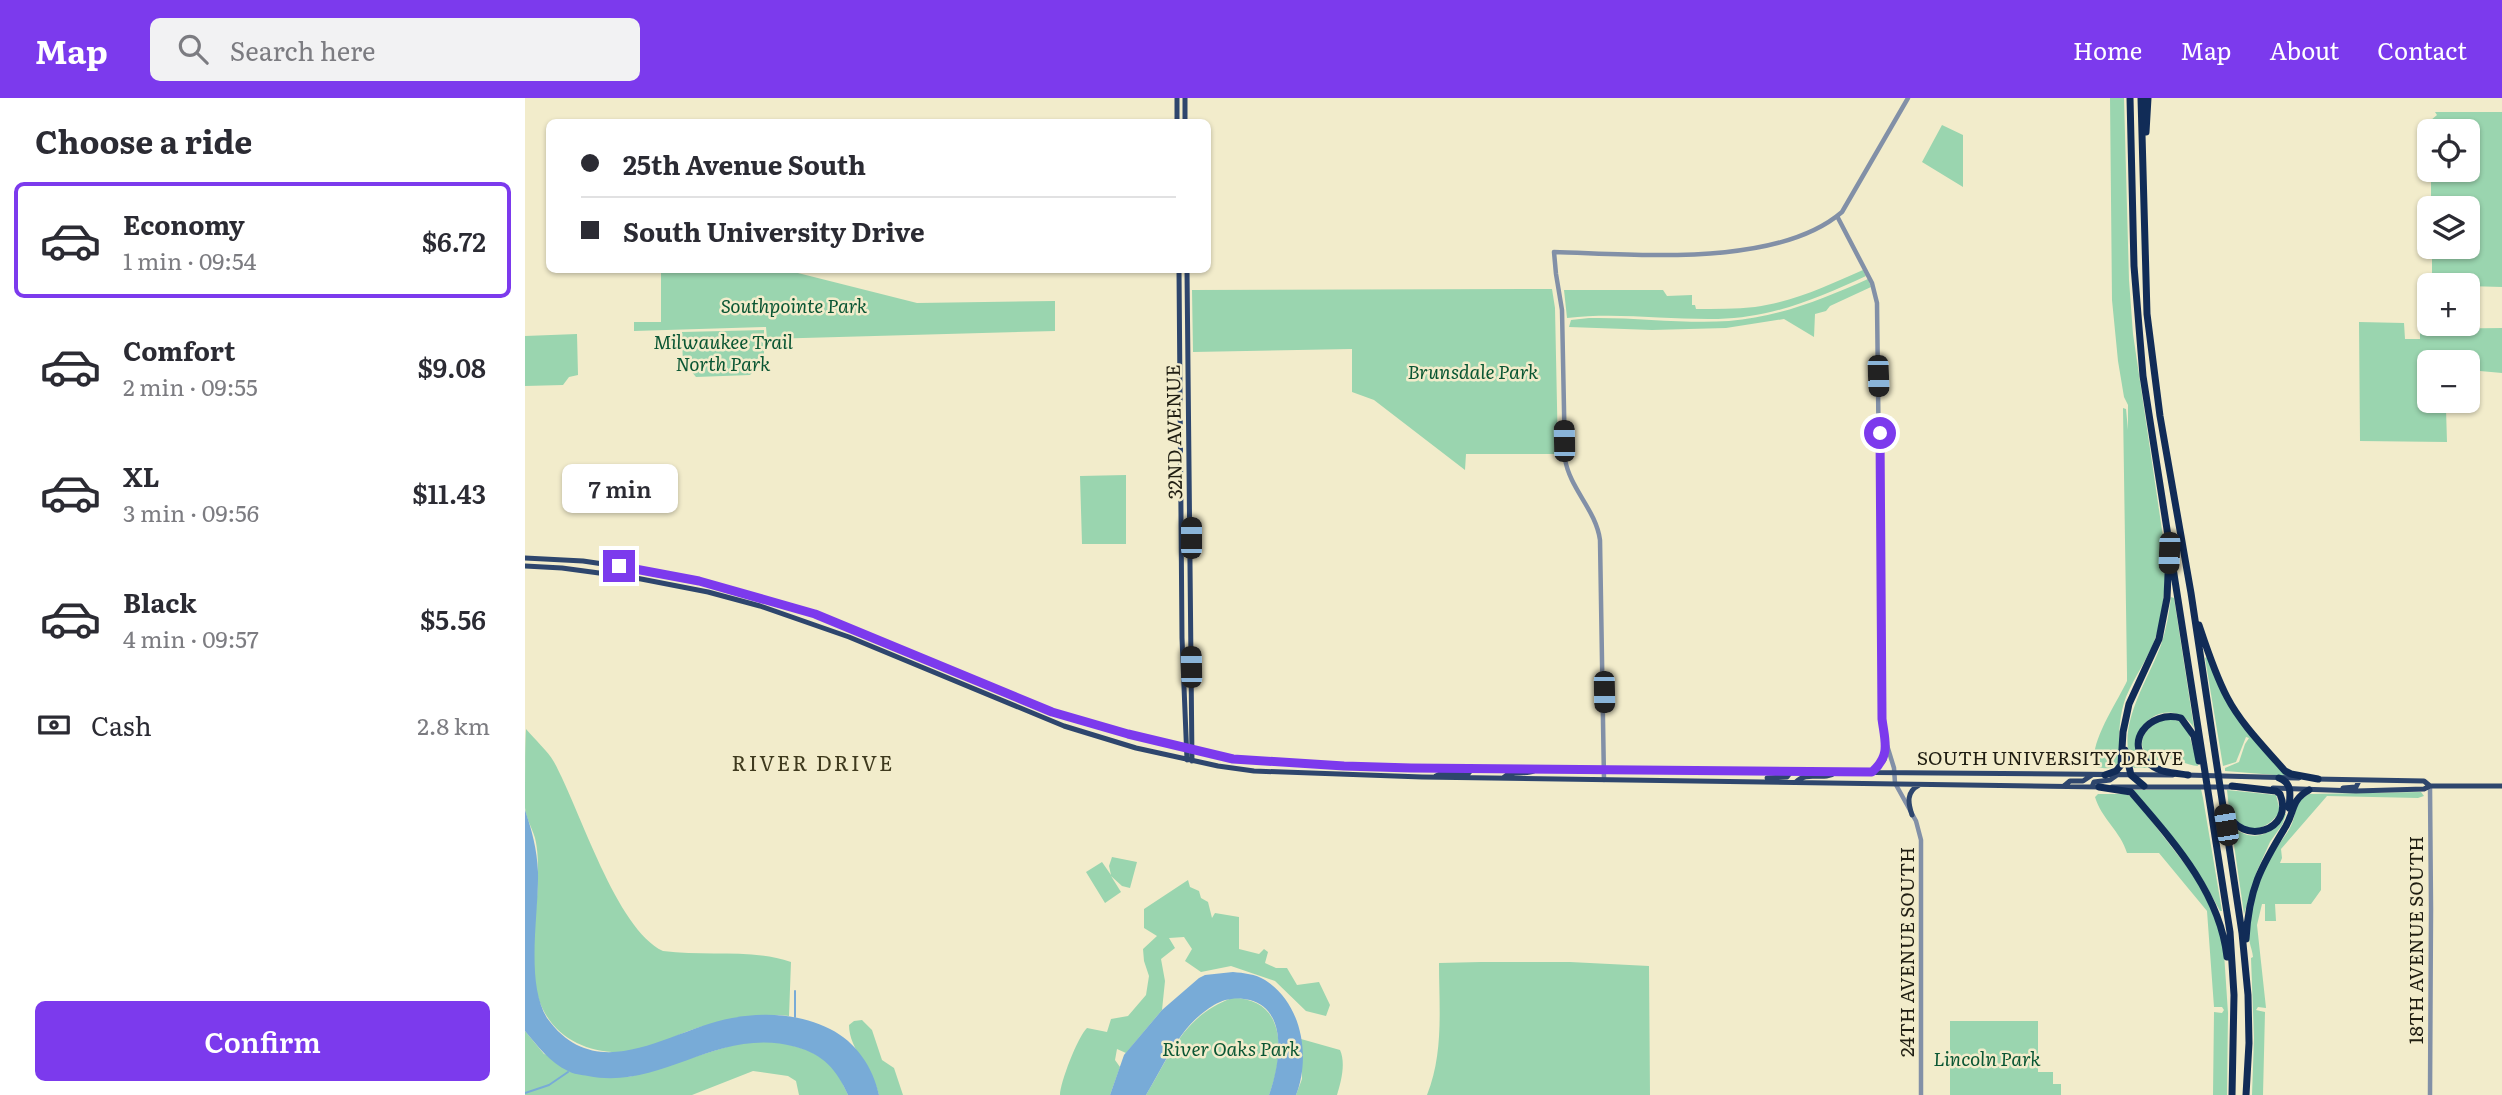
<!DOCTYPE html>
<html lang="en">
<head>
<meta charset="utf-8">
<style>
  body { margin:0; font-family:Literata,serif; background:#f2f2f3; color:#2b2b33; height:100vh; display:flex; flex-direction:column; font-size:26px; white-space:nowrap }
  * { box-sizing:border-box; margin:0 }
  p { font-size:23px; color:#7c7c81 }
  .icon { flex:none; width:38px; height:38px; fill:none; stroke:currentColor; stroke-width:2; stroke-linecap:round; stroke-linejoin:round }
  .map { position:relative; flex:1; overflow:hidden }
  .details { display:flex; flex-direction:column; background:#fff; width:525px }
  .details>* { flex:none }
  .banner { position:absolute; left:21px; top:21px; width:665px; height:154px; border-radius:10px; box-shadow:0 2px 5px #0004; display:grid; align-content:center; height:154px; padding:0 35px; background:#fff }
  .fabs { position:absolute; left:1892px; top:21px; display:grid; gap:14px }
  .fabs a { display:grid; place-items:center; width:63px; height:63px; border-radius:10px; background:#fff; box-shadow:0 2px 5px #0004; font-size:35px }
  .end { position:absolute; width:32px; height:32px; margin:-16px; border:9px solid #7c3aed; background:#fff; box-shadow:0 0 0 4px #fff }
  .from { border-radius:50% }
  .bubble { position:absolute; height:49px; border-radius:10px; background:#fff; box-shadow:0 2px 5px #0004; font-size:23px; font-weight:600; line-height:49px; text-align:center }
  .car { position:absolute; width:21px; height:42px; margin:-21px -10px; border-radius:9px; box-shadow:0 0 5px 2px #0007; background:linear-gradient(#222 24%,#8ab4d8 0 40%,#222 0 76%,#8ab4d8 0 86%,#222 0) }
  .banner b { display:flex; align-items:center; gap:24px; height:66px; font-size:26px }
  .banner b+b { border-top:2px solid #e1e1e2 }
  .banner i { width:18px; height:18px; background:#2b2b33 }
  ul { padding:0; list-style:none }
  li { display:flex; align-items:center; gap:21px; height:116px; margin:0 14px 10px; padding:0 21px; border:4px solid transparent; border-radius:10px }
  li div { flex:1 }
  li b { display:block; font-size:26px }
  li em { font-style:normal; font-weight:600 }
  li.current { border-color:#7c3aed }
  li>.icon { width:63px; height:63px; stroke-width:1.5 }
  h2 { padding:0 35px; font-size:32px; line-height:84px }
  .pay { display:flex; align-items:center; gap:18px; height:77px; padding:0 35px; font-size:26px }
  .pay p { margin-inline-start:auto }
  .primary-button { display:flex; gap:14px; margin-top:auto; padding:14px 35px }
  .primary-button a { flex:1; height:80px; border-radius:10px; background:#7c3aed; color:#fff; font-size:28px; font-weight:600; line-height:80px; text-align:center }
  header { display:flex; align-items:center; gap:42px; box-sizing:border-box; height:98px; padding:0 35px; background:#7c3aed; color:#fff }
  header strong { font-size:33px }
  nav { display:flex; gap:38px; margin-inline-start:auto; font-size:24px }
  .search { width:490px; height:63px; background:#f2f2f3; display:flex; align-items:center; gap:18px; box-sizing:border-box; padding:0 24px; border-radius:10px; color:#7c7c81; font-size:26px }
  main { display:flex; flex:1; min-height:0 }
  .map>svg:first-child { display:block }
</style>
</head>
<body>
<header>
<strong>Map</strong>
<div class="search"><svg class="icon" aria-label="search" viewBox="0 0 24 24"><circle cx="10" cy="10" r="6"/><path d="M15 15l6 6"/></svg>Search here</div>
<nav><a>Home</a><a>Map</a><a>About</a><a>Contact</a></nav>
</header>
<main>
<section class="details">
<h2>Choose a ride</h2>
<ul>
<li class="current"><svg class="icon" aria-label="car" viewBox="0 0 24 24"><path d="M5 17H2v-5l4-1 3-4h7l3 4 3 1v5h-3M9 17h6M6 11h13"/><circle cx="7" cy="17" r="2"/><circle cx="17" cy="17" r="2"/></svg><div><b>Economy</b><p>1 min · 09:54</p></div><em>$6.72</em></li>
<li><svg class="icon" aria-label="car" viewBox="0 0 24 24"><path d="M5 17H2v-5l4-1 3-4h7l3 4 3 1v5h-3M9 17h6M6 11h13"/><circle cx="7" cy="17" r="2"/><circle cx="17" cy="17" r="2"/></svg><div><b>Comfort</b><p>2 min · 09:55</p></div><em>$9.08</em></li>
<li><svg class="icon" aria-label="car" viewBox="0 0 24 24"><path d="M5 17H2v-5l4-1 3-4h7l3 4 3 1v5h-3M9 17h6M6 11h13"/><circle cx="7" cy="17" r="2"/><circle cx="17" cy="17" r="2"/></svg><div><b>XL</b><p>3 min · 09:56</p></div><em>$11.43</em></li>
<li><svg class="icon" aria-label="car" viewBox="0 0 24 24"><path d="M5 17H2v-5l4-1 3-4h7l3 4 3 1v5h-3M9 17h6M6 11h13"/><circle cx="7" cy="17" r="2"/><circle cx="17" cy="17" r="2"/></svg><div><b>Black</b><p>4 min · 09:57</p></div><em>$5.56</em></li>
</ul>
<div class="pay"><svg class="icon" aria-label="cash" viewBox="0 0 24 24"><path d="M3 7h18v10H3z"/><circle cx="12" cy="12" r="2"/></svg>Cash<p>2.8 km</p></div>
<div class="primary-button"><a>Confirm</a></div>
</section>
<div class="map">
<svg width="1977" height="997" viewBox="0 0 1977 997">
  <rect width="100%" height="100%" fill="#f2eccb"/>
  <path fill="#9ad5af" d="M 1585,0 L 1599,0 L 1604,182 L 1608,236 L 1641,459 C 1640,484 1639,510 1632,535 C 1625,558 1610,577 1601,599 C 1593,620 1594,642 1594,664 C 1587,673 1579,670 1571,669 C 1561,649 1593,603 1602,583 L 1602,575 L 1598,310 L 1601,311 L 1603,332 L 1603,307 L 1599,299 L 1593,263 L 1587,202 Z
    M 1910,14 L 1977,14 L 1977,189 L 1907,187 L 1907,149 L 1942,149 L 1942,110 L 1906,110 L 1906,72 L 1942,72 L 1942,33 L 1904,33 L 1904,54 L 1893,33 L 1912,17 Z
    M 1417,27 L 1438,37 L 1438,89 L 1397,64 Z
    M 136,172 L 261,172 L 392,205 L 530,203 L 530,233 L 242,241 L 241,229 L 109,233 L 109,224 L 136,224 Z
    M 1338,172 L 1341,178 C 1294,200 1246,220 1193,221 C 1142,222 1092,214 1042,220 L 1039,192 L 1138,192 L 1142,198 L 1167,197 L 1167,207 L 1170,207 L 1171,211 C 1190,211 1211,211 1230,209 C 1268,204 1304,187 1338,172 Z
    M 1343,181 L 1346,189 L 1305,208 L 1301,213 L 1290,216 L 1289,239 L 1259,221 L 1201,230 L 1127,232 L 1044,229 L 1046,222 L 1064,220 C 1110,219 1158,226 1204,223 C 1254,219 1298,201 1343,181 Z
    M 1027,191 L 1030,210 L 1033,356 L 941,356 L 940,372 L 849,302 L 827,294 L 827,251 L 668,254 L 667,192 Z
    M 1834,224 L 1879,225 L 1880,241 L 1895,241 L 1895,231 L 1977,230 L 1977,275 L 1944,272 L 1943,276 L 1942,264 L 1934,264 L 1934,261 L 1904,264 L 1904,303 L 1918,303 L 1917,311 L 1921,311 L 1922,344 L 1835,343 Z
    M 239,232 L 239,268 L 231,270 L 225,277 L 171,279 L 166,273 L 158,271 L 157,234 Z
    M 52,236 L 53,277 L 44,279 L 38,287 L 0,288 L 0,238 Z
    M 601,377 L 601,446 L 557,446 L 555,378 Z
    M 1646,499 L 1649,500 L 1669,630 C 1655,607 1626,611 1614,634 L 1617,662 L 1625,670 L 1609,670 C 1588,632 1623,583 1636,547 C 1641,532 1644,516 1646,499 Z
    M 1682,559 L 1699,598 L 1764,678 L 1700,673 L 1700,670 L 1714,664 L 1720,646 L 1724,640 L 1721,639 L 1711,664 L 1698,668 L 1680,560 Z
    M 1637,620 L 1655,623 L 1664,636 L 1673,668 C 1656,667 1642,653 1628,665 C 1608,646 1618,633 1637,620 Z
    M 1,631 C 10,642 22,652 29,664 C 55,711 91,831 138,853 C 181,859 225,850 266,864 L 264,918 L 254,917 C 228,921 201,923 175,929 C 157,934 139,945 121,950 C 76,963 27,945 13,899 C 1,861 13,816 13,777 C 13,765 13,752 10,740 C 7,730 1,720 0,710 C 0,694 0,645 1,631 Z
    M 1676,691 L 1678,700 L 1697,813 L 1695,813 L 1678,782 L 1608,692 Z
    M 1702,692 L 1751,697 L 1755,713 C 1743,733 1717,740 1706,714 C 1703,708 1703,699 1702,692 Z
    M 1896,694 L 1899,698 L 1893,700 L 1802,698 L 1756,751 L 1757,760 L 1755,765 L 1796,765 L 1796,792 L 1786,806 L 1750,806 L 1751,823 L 1740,823 L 1740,806 L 1737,806 L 1732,827 L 1741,910 L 1733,909 L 1731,912 L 1740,914 L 1738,997 L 1727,997 L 1729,940 L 1726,860 L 1728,859 C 1727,850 1724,846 1724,838 C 1723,809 1734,779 1749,754 C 1763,732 1768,732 1772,704 L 1784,696 Z
    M 1573,696 L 1600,696 L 1608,699 L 1676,787 L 1698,840 L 1703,915 L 1702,997 L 1688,997 L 1689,914 L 1697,915 L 1699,912 L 1697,909 L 1689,909 L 1682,813 L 1634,755 L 1602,755 C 1596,734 1576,720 1570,699 Z
    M 1759,716 L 1761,716 L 1757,727 L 1745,744 L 1732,773 L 1719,816 L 1707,733 L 1709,730 C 1728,745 1749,737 1759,716 Z
    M 587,759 L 612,764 L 605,790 L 597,788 L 586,778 L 596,794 L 580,805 L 561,774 L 577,764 L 586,777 L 584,768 Z
    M 663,782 L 665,789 L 674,793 L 676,800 L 683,804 L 687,820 L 690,815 L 714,819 L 714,851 L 734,856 L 739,851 L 743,854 L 740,865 L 751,870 L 762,870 L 772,887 L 794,884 L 805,907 L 801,918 L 781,913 L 750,883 L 706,868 L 676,874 L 660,863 L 667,851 L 659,839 L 644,840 L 650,850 L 636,861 L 640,883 L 637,912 L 601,955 L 592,951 L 590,962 L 595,969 L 585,997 L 535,997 C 535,985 553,938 562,930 L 582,934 L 586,921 L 603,918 L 621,897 L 624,878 L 619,863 L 618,851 L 632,838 L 619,830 L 619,811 Z
    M 956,864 L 1045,864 L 1124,868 L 1125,997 L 902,997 C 919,955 914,909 914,865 Z
    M 707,900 C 763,900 759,958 744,997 L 621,997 C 646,956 658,918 707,900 Z
    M 337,922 L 347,932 L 357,962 L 369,970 L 378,997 L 354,997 C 348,971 324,952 324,927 L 329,923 Z
    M 1425,923 L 1513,923 L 1513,974 L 1528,974 L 1528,986 L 1536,986 L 1536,997 L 1425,997 Z
    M 0,933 L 19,956 L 104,979 L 208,947 L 233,943 L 258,945 L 283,952 L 302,963 L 313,976 L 323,997 L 274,997 L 271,983 L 263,978 L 228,973 L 167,997 L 0,997 Z
    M 776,941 L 815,952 C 821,965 816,984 812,997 L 771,997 L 777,981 Z"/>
  <path fill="#78abd7" d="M 0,712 C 7,733 12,751 13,774 C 14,816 0,884 22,920 C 73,991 145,931 207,920 C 240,914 275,916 305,931 C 331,944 348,969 354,997 L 323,997 C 312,972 298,956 271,949 C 194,927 136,993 63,978 C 57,977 48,976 43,973 C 25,965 12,947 0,933 Z
    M 708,874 C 719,875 730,876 740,882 C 777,905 786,959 771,997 L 744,997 C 754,969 765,913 725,902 C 713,899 700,900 689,907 C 654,928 641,964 621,997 L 585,997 L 599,957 L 637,912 L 674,880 L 680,877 Z"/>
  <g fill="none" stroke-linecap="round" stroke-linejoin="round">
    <path stroke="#78abd7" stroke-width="2" d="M 270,893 L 270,919
      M 0,995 L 24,987 L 43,974"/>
    <path stroke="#8290a7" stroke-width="4.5" d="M 1312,118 L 1347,185 L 1352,205 L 1357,620 L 1361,644 L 1369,670 L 1370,685 L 1391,723 L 1396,742 L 1396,997
      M 1079,682 L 1075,442 C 1071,412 1045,391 1040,361 L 1037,212 L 1031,176 L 1029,154 C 1112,156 1252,170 1317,114 L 1383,0
      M 1905,688 L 1906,811 L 1905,997"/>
    <path stroke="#2e466d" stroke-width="5" d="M 652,0 L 652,24
      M 660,0 L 660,24
      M 654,172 L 657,540 L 662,662
      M 662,172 L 667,663
      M 0,460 L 58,463 L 119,472 L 209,492 L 290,516 L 527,614 L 603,636 L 708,661 L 819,669 L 909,671 L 1648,677
      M 0,468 L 37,470 L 111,480 L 183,494 L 235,508 L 324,539 L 539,628 L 611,650 L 693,668 L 729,673 L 897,679 L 1578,689
      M 1347,674 L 1359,662 L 1361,644
      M 1661,677 L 1774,680
      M 911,678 L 915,676 L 943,676 L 947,671
      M 978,680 C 986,672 999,677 1009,673
      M 1242,680 L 1262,679 L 1266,674
      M 1790,681 L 1899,683 L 1905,688
      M 1271,684 C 1282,672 1299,684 1311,674
      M 1539,688 L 1545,683 L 1558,683 L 1567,677
      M 1567,689 L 1569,684 L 1585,682 L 1592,677
      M 1587,689 L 1711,689
      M 1748,690 L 1831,693 L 1899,691 L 1905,688 L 1977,688
      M 1818,690 L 1831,689 L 1834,683
      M 1387,717 C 1383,705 1381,694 1394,687"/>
    <path stroke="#112c57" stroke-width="7" d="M 1605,0 L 1609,168 L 1618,278 L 1705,834 L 1709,897 L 1707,997
      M 1616,0 L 1622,216 L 1635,318 L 1666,495 L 1717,835 L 1723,897 L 1724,945 L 1721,997
      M 1621,34 L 1623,0
      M 1674,527 C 1682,551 1690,576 1702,599 C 1716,626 1740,650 1760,673 L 1766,676 L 1793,681
      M 1600,652 L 1606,677 L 1619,688
      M 1580,677 L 1591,673 L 1596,667 L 1598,634 L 1604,606 L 1634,541 L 1642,500 L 1644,454
      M 1663,677 C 1651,675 1636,675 1626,667 C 1596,647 1624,611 1656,620 L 1669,638 L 1674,663
      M 1754,680 C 1768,685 1765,698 1764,710
      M 1574,689 L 1606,694 C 1647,742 1695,794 1702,859
      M 1702,713 C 1716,750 1770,732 1755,696 L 1751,693 L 1707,688
      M 1721,841 C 1724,791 1735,770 1761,728 C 1770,712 1766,702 1784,692"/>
  </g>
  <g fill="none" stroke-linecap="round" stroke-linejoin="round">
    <path stroke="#7c3aed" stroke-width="9" d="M 94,468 L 174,483 L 290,516 L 527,614 L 603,636 L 708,661 L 819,668 L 886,670 L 1347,674 C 1366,657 1360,644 1357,621 L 1355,335"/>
  </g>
  <g text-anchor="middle" stroke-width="5" stroke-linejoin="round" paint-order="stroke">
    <g font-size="19" font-style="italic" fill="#0a5633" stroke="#f2eccb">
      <text x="269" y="215">Southpointe Park</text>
      <text x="198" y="251">Milwaukee Trail<tspan x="198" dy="22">North Park</tspan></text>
      <text x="948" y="281">Brunsdale Park</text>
      <text x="706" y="958">River Oaks Park</text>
      <text x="1462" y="968">Lincoln Park</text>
    </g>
    <g font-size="19" fill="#201e12" stroke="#f2eccb">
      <text transform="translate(649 334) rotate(-91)" y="7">32ND AVENUE</text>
      <text x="1525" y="667">SOUTH UNIVERSITY DRIVE</text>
      <text transform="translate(1891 842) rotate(-90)" y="7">18TH AVENUE SOUTH</text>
      <text transform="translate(1382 854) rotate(-90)" y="7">24TH AVENUE SOUTH</text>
    </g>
    <g font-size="21" letter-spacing="2" fill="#3f3a1e" stroke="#f2eccb">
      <text x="288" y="673">RIVER DRIVE</text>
    </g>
  </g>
</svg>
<div class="fabs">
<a><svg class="icon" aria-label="locate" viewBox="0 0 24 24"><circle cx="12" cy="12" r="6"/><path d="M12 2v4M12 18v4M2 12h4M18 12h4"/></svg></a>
<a><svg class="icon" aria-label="layers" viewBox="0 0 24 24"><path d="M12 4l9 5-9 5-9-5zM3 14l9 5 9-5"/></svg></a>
<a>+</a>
<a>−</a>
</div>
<i class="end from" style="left:1355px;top:335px"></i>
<i class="end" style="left:94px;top:468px"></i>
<div class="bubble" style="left:37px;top:366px;width:116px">7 min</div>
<i class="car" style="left:1353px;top:278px;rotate:178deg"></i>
<i class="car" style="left:1039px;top:343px;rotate:359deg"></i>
<i class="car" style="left:666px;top:440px;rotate:0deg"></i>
<i class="car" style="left:1644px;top:455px;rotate:182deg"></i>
<i class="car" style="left:666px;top:569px;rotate:359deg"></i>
<i class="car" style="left:1079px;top:594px;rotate:179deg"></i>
<i class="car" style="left:1701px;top:727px;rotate:351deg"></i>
<div class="banner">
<b><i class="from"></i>25th Avenue South</b>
<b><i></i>South University Drive</b>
</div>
</div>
</main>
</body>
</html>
